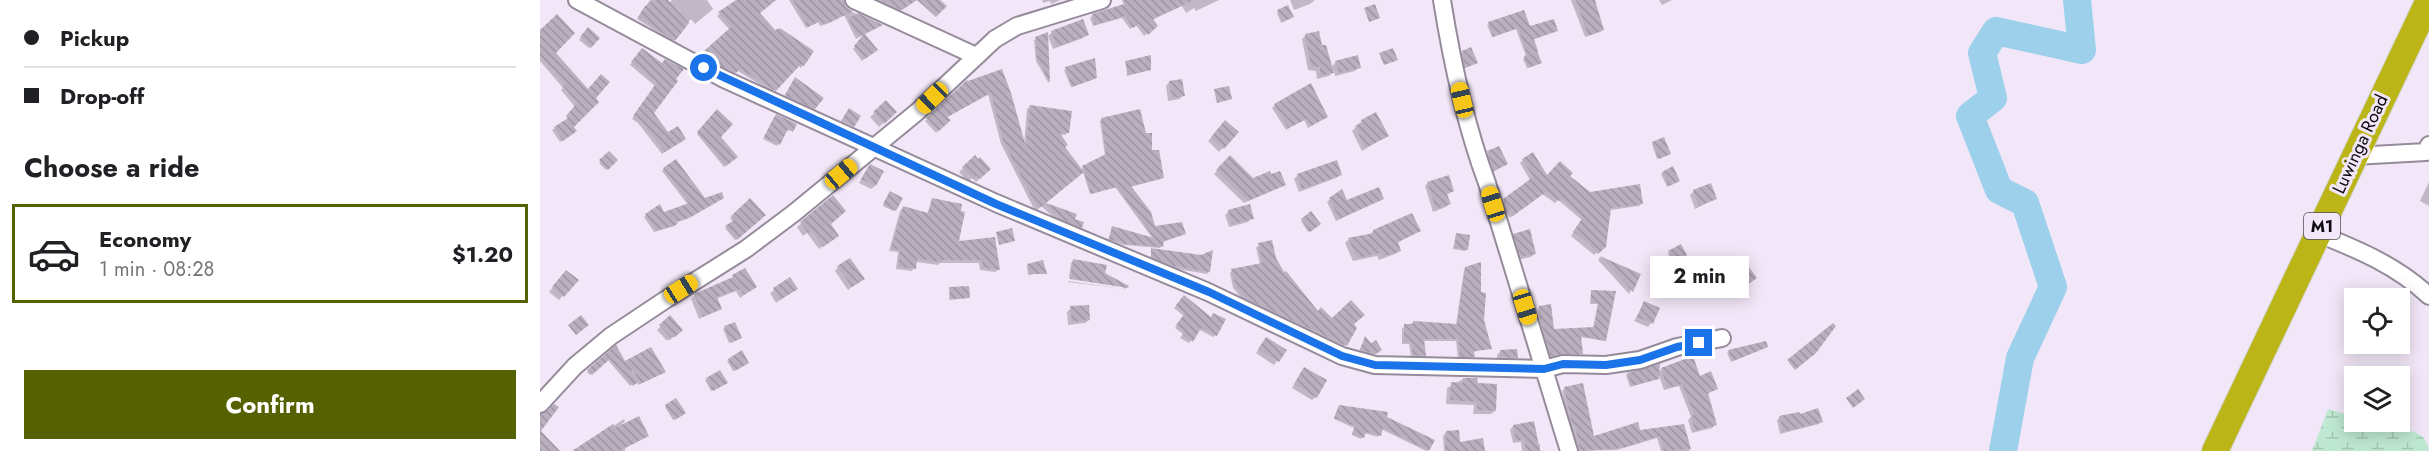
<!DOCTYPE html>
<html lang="en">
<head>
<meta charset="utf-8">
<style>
  body { margin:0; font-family:Jost,sans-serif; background:#f6f6f6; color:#202124; height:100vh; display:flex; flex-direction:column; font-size:22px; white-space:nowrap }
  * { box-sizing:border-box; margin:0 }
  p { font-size:20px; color:#757577 }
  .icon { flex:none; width:33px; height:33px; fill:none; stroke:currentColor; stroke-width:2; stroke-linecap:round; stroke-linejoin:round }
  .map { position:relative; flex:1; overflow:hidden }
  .sheet { display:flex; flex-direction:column; background:#fff; width:540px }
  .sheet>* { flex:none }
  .guide { display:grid; align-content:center; height:132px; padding:0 24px; background:#fff }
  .tools { position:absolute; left:1804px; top:288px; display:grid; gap:12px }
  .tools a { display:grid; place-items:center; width:66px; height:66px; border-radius:0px; background:#fff; box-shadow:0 3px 15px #0003; font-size:30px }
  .end { position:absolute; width:27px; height:27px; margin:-14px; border:8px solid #1a73e8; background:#fff; box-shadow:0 0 0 3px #fff }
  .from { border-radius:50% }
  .bubble { position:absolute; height:42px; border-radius:0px; background:#fff; box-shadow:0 3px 15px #0003; font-size:20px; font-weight:700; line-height:42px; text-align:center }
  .car { position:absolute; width:18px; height:36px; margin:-18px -9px; border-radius:8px; box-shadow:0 0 4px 2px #0007; background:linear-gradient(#f5c518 24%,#345 0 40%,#f5c518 0 76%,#345 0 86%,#f5c518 0) }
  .guide b { display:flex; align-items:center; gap:21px; height:57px; font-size:22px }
  .guide b+b { border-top:2px solid #e0e0e0 }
  .guide i { width:15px; height:15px; background:#202124 }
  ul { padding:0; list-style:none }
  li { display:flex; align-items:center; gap:18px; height:99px; margin:0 12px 9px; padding:0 12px; border:3px solid #e0e0e0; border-radius:0px }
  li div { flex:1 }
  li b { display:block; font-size:22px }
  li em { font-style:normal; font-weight:700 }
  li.selected { border-color:#566202 }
  li>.icon { width:54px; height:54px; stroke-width:1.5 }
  h2 { padding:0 24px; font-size:27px; line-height:72px }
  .button { display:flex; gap:12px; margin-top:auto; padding:12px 24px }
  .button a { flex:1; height:69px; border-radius:0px; background:#566202; color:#fff; font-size:24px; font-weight:700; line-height:69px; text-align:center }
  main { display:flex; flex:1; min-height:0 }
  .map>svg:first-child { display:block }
</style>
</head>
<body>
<main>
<section class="sheet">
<div class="guide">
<b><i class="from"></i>Pickup</b>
<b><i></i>Drop-off</b>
</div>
<h2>Choose a ride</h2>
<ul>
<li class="selected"><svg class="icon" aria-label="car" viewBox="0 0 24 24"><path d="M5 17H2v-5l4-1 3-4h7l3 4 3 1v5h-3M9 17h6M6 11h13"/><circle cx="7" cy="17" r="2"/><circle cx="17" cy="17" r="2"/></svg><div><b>Economy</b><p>1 min · 08:28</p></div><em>$1.20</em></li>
</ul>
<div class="button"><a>Confirm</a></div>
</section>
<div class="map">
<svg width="1889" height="451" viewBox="0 0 1889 451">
  <defs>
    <pattern id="wetland-marsh" width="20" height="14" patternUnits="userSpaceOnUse" patternTransform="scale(1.5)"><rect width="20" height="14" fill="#bee8d1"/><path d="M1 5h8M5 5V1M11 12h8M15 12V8" fill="none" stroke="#a2c6b2"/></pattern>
    <pattern id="building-back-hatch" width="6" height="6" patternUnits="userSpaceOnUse" patternTransform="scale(1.5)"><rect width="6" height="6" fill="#b9afbf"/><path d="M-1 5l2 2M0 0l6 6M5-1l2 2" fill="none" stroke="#9e95a3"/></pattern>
  </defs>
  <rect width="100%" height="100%" fill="#f2e7f8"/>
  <path fill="url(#wetland-marsh)" d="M 1788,409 L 1815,417 L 1815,422 C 1830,422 1868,427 1880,435 C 1885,438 1889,445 1889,451 L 1772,451 Z"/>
  <path fill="#0003" d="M 110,0 L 126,0 L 129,3 L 132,0 L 167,0 L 173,9 L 155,24 L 151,19 L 132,41 L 97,19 Z
    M 198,0 L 235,0 L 218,13 L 263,65 L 261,68 L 258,65 L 232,92 L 198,71 L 192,74 L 172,64 L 163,54 L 190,30 L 177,16 Z
    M 249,0 L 302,0 L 308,10 L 340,25 L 316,39 L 304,15 L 287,24 L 280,26 L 278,22 L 266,28 Z
    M 331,0 L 375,0 L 358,12 Z
    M 502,0 L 521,0 L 511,4 L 510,1 L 503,3 Z
    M 597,0 L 679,0 L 656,11 L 654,8 L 646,13 L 642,6 L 612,20 L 616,26 L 604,36 L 596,25 L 590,29 L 582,18 L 553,26 L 550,18 L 553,15 Z
    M 750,0 L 774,0 L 774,1 L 770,4 L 754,10 Z
    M 1031,0 L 1047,0 L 1063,30 L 1060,32 L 1045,37 Z
    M 1119,0 L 1132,0 L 1122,5 Z
    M 738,11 L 751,18 L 741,23 L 737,13 Z
    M 949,24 L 989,28 L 1016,31 L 992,40 L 999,64 L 987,68 L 983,59 L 986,56 L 976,29 L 952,37 L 947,25 Z
    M 48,29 L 58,38 L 49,48 L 39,40 Z
    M 0,32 L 14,53 L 54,98 L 32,127 L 33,134 L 20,142 L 12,130 L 26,121 L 35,107 L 21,90 L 23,88 L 0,61 Z
    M 512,32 L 547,34 L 543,38 L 513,49 L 508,36 Z
    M 324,35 L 333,52 L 322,61 L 313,49 Z
    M 507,35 L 509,82 L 508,82 L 496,61 L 494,40 Z
    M 766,35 L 780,47 L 791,67 L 796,62 L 819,67 L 815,71 L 795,76 L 794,71 L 789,76 L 777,79 L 776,71 L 768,70 L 762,39 Z
    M 100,52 L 134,79 L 112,113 L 128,133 L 142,141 L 122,154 L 98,123 L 92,119 L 115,86 L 90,65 Z
    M 923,53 L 936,63 L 924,68 L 921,54 Z
    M 586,63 L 610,70 L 587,76 Z
    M 526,69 L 554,79 L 531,87 L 524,70 Z
    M 461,71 L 484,145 L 487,109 L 490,106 L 528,132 L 525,135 L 519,135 L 524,147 L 540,170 L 565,156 L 560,121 L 561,120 L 611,151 L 621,179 L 590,187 L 614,227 L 645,234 L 623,242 L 620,248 L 584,245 L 568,240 L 572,228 L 613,239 L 575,187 L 550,194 L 543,172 L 504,204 L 535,215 L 533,219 L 541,227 L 538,230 L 519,222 L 501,206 L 495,211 L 461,144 L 448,94 L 406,118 L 409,120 L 396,133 L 385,121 L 427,82 Z
    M 253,81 L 274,108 L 272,111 L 244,98 Z
    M 629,82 L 643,95 L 640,99 L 628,101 L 626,86 Z
    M 346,102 L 355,112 L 339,127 L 330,117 Z
    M 735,105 L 786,117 L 768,128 L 764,120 L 746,130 L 732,108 Z
    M 177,111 L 179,137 L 196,157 L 184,167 L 157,134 Z
    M 234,117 L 251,131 L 246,130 L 237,146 L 223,139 Z
    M 822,121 L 847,136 L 822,151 L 812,131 Z
    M 686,122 L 697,133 L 679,152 L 668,141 Z
    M 1113,143 L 1129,154 L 1117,159 L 1112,144 Z
    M 69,153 L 76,160 L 66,170 L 59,163 Z
    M 948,153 L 966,164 L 950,174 L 944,156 Z
    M 434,157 L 449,169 L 436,182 L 432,178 L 428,182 L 419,172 Z
    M 690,157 L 713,180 L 744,185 L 704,203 L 674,174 Z
    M 983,160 L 1007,177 L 1028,176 L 1049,194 L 1102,203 L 1099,206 L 1070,210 L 1064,246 L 1054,255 L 1031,236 L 1042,220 L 1018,200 L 1015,203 L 1002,194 L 970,218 L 961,203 L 990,180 L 980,163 Z
    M 124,169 L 165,200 L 181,199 L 147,219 L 136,222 L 135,226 L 114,232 L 104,217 L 106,215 L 124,213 L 148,205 L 122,171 Z
    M 327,169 L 335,186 L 331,189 L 319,183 Z
    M 1123,173 L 1139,181 L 1127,187 L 1121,174 Z
    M 758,175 L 800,175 L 796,178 L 759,192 L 754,179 Z
    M 1889,182 L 1889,206 L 1880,201 Z
    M 888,183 L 913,191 L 906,195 L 909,204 L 906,207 L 893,212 L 885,186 Z
    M 1154,191 L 1175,199 L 1155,209 L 1150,195 Z
    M 348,195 L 355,210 L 353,211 L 343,206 Z
    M 293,197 L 289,224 L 293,239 L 279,249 L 267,233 L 263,236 L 257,227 Z
    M 790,199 L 807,202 L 842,199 L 796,221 L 787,202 Z
    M 210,200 L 224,215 L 195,240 L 185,228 L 193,222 L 190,218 Z
    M 393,200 L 417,243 L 458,270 L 455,272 L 440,270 L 439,263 L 400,263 L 398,265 L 377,262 L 372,271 L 356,269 L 358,252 L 349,251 L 360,211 L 363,208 L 387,214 Z
    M 689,211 L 712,218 L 708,222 L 689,227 L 685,215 Z
    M 771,213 L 778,226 L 768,232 L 761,221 Z
    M 833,231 L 879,231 L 857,243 L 859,251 L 855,254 L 839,260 L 837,256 L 813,261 L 805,243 L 808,240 L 830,235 Z
    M 916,235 L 927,249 L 925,251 L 913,249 Z
    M 974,235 L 995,253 L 991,257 L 977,260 L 970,239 Z
    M 731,242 L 735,258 L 743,274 L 777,313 L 792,320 L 812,324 L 815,328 L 803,348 L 703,300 L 693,288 L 690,273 L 692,271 L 720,265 L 716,247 Z
    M 612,250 L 661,257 L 669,272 L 667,274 L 631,268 L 610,259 Z
    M 1129,252 L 1144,256 L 1133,263 L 1128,254 Z
    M 1060,257 L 1099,275 L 1089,294 L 1058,260 Z
    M 533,261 L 587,287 L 585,289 L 582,286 L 529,278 L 531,263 Z
    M 487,265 L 505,273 L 488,275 Z
    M 298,267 L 319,282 L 308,290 L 295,271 Z
    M 926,268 L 950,348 L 933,352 L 931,359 L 918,358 L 916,341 L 882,341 L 884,355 L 882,357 L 871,357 L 869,344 L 862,344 L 862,328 L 874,322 L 916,325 L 924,270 Z
    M 23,275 L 37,280 L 19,300 L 9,292 Z
    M 193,277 L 215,287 L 200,298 L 196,291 L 176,299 L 181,309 L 159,319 L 151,299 L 155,295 L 188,281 Z
    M 250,279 L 256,289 L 236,303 L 230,293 Z
    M 1187,280 L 1211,281 L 1192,294 L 1184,283 Z
    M 528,281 L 585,289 L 528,282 Z
    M 410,289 L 428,298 L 409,300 Z
    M 1051,292 L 1074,292 L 1065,341 L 1040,337 L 1040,355 L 1020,354 L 1010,357 L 1000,325 L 998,309 L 1000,307 L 1013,330 L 1053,328 L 1058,304 L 1050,304 Z
    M 644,297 L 676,335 L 673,337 L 658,329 L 649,343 L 640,338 L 643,334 L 635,328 L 644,316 L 634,308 Z
    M 1104,303 L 1111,323 L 1108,327 L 1094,321 Z
    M 531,308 L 549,320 L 545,323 L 528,325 L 527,312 Z
    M 130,317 L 141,329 L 130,340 L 126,340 L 117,330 Z
    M 194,323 L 199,339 L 189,343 L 183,329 Z
    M 726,338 L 737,361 L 734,365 L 716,353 Z
    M 825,338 L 839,352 L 833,355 L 819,351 Z
    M 1227,347 L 1191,362 L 1187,353 L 1189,351 Z
    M 76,348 L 85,363 L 123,373 L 98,385 L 97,381 L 90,386 L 67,359 L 50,375 L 47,372 Z
    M 961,351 L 976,357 L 973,361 L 957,361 L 957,355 Z
    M 189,360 L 206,364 L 193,371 L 187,361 Z
    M 1122,369 L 1159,378 L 1176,389 L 1167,394 L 1175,425 L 1172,428 L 1152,433 L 1148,420 L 1151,417 L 1139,386 L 1124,390 L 1118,373 Z
    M 179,372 L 185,384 L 171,391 L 165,380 Z
    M 761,373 L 776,397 L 772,400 L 752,388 Z
    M 1087,374 L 1117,379 L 1090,387 L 1086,375 Z
    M 923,379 L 936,384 L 955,411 L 951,414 L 933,414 L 934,405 L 906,404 L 907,388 Z
    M 1025,388 L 1053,438 L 1143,426 L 1150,451 L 1121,451 L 1117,438 L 1077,450 L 1037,451 L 1032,427 L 1029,427 L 1022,391 Z
    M 126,406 L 143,415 L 133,420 L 125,407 Z
    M 798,408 L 846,418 L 888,450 L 886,451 L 841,429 L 838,437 L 824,433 L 821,439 L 812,435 L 814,428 L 794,419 Z
    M 1240,417 L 1281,422 L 1279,424 L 1240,434 L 1237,420 Z
    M 84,419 L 85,421 L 79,427 L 107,436 L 85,448 L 85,451 L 38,451 L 45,444 Z
    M 973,426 L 997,445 L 1000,444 L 1000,451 L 982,451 L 981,442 L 973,443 L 970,430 Z
    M 906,432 L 919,448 L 944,451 L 904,451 L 903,436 Z"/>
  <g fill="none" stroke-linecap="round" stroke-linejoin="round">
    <path stroke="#9cd0eb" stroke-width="28" d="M 1463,451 L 1480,358 L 1513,287 L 1485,203 L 1459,190 L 1430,116 L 1453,98 L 1442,53 L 1456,31 L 1542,50 L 1537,0"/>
  </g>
  <path fill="url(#building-back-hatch)" d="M 115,0 L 128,0 L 149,23 L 135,41 L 98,17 L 105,6 Z
    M 196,0 L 236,0 L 220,13 L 235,30 L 240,28 L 274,51 L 264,66 L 261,64 L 236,91 L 200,69 L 196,73 L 174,62 L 164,51 L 191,27 L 178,12 Z
    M 253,0 L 304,0 L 306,7 L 313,11 L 291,22 L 282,24 L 281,21 L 268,27 Z
    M 345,0 L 377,0 L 362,10 L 342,1 Z
    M 377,0 L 400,0 L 407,6 L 396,17 Z
    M 582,0 L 654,0 L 613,19 L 618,26 L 608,35 L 599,24 L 593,28 L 585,16 L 555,25 L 552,14 L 584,4 Z
    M 1036,0 L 1055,0 L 1064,30 L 1048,36 Z
    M 835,4 L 840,18 L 829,22 L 824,8 Z
    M 748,5 L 754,17 L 743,22 L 737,10 Z
    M 984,10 L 990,26 L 1014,19 L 1018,31 L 994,39 L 998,51 L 987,54 L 978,28 L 953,37 L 948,22 Z
    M 318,13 L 343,25 L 325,34 L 338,50 L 325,59 L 314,46 L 323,35 L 318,37 L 308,18 Z
    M 17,14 L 35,33 L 16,53 L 48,89 L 61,74 L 70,82 L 56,98 L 59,102 L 34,127 L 37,131 L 23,141 L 14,127 L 28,118 L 26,116 L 37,103 L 23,86 L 25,84 L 0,55 L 0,30 Z
    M 543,19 L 549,35 L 517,47 L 511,31 Z
    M 48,27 L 60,38 L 51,48 L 40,37 Z
    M 779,31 L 782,45 L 786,45 L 794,73 L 780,76 L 780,67 L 771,67 L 765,34 Z
    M 508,32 L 510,82 L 510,83 L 497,59 L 495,47 L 497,47 L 495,37 Z
    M 931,47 L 938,63 L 925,68 L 922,51 Z
    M 102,48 L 122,63 L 125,59 L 144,69 L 136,79 L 138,81 L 114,113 L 128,132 L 138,126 L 146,139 L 125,152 L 101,121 L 93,116 L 117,82 L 91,62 Z
    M 853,48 L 858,60 L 844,65 L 839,53 Z
    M 997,51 L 1002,63 L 988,68 L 984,56 Z
    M 611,55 L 611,70 L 588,75 L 585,61 Z
    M 818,55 L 821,68 L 799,73 L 795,61 Z
    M 555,58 L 557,78 L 532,87 L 525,67 Z
    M 462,69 L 471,93 L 486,147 L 490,105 L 532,111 L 529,133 L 520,133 L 528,145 L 525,147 L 544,172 L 506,203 L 537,214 L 535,219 L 544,222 L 542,228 L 522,219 L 505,204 L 498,209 L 463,141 L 451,93 L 407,117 L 411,120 L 399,131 L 386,118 L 427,80 L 428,81 Z
    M 255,77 L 284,98 L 275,109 L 245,95 Z
    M 642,79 L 645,96 L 632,98 L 629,81 Z
    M 771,83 L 788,117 L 771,126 L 767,119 L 748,128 L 734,104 Z
    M 689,86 L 692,99 L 677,103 L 674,89 Z
    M 346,100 L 357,112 L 344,124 L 333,112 Z
    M 309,108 L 321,116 L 314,127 L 301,121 Z
    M 177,109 L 193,124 L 181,137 L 198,157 L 186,166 L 157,132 Z
    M 600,109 L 606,133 L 612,133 L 612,150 L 619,150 L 624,178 L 591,186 L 611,212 L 615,226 L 642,222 L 646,234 L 624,241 L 623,247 L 586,244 L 569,239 L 572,226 L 614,238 L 577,187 L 551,194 L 542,166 L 566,154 L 561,118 Z
    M 836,112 L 849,136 L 825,148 L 815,126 L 822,122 L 821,120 Z
    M 236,114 L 257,124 L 253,132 L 248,129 L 240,145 L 224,137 Z
    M 685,120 L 699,132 L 684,149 L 671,137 Z
    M 1124,137 L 1131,154 L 1119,159 L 1112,142 Z
    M 959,146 L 968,164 L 954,171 L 947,151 Z
    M 69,151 L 78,160 L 68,170 L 59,160 Z
    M 993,152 L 1007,175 L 1020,161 L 1033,173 L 1030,176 L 1050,192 L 1100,184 L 1103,204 L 1071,208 L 1066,247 L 1058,254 L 1046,241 L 1033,232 L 1043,217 L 1021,198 L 1019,201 L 1006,192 L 973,216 L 963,199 L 993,177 L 982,159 Z
    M 435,155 L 438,159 L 440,157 L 451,169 L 440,179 L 437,176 L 433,179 L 422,167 Z
    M 690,155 L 713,178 L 730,171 L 731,174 L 740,171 L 746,185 L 708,201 L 676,170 Z
    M 136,159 L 165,198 L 182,192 L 184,198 L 151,217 L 137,222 L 138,224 L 116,231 L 105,214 L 120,204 L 124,212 L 149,203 L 123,168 Z
    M 797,160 L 802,175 L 762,189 L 757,174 Z
    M 330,164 L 344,171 L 336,186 L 321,179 Z
    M 1133,166 L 1140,181 L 1129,186 L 1122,172 Z
    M 909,175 L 914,191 L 907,194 L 911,204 L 896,209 L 887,182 Z
    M 1171,183 L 1177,199 L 1159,206 L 1153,190 Z
    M 839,187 L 844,199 L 799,219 L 789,198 L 802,189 L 807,200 Z
    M 350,191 L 363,198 L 356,211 L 343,204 Z
    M 293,195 L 306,211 L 291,224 L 299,236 L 283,247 L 272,231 L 268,233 L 260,222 Z
    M 210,198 L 226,215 L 197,240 L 185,226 L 194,220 L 191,216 Z
    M 392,198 L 422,204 L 421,211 L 425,212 L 419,241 L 455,237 L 460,270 L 443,268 L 442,260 L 402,260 L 402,262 L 377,259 L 376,269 L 358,267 L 360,250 L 351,249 L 363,206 L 388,213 Z
    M 710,204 L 714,219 L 692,224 L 688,210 Z
    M 771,211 L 781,224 L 770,232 L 761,219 Z
    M 872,213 L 881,231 L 858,242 L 861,251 L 843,257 L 841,253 L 817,258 L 808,238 L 834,233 L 833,230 Z
    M 472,228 L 475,241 L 459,245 L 456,232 Z
    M 990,229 L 996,254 L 981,257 L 973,234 Z
    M 916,233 L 930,235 L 928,250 L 914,248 Z
    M 732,240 L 736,258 L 744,272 L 746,271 L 778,311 L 781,307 L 792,318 L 811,300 L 825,315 L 814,324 L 817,328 L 807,346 L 705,298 L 695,285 L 691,269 L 722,263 L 718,243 Z
    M 1141,244 L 1147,255 L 1135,262 L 1128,251 Z
    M 611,248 L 661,255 L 673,250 L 670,272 L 634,266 L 611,257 Z
    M 1060,256 L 1101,274 L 1093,292 Z
    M 310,258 L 325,279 L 312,287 L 297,266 Z
    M 533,259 L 567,265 L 565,273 L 589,286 L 588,288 L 530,279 Z
    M 503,260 L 507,274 L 490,274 L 487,264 Z
    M 941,262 L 941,292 L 946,293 L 944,320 L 952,349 L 934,351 L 935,357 L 920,357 L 918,339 L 884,339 L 886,356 L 873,355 L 871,342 L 864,342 L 864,324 L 873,324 L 873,321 L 917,324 L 925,267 Z
    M 1206,263 L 1217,278 L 1197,292 L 1186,279 Z
    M 205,268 L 217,287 L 204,295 L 200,289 L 177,297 L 182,309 L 163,317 L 154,294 L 193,277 L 192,275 Z
    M 26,270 L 39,280 L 24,297 L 12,287 Z
    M 250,277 L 258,289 L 240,300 L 233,288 Z
    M 429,286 L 430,298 L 410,299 L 409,287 Z
    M 1051,290 L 1076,291 L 1066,341 L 1041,336 L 1043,354 L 1023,354 L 1011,356 L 1001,323 L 999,306 L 1011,304 L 1014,329 L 1054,327 L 1058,303 L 1051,303 Z
    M 644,295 L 671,317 L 673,313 L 686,319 L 677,336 L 661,328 L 653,342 L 642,335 L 644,331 L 636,325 L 645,313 L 636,305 Z
    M 1104,301 L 1120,308 L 1113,324 L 1097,317 Z
    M 549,305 L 550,320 L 532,322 L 530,306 Z
    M 41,315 L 49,325 L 36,335 L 28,325 Z
    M 130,315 L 143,330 L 135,337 L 130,337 L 119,325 Z
    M 195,322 L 202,338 L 191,343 L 184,326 Z
    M 1293,323 L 1296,326 L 1276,353 L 1255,370 L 1247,360 Z
    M 825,336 L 831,343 L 836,340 L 842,350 L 836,354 L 820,350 Z
    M 726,337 L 747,350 L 739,362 L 718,349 Z
    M 1226,341 L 1228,347 L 1193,361 L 1188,350 Z
    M 76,345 L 85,361 L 111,347 L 126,372 L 100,384 L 93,369 L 91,371 L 98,382 L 93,386 L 70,359 L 52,375 L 47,370 Z
    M 977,349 L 978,358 L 960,357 L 960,350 Z
    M 202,350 L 209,363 L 195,371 L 188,359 Z
    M 1153,356 L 1160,376 L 1171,371 L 1178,389 L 1168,393 L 1177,425 L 1155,431 L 1151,416 L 1154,415 L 1142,384 L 1127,388 L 1121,368 Z
    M 1120,364 L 1119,379 L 1092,386 L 1087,373 Z
    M 764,367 L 787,380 L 777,398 L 754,384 Z
    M 180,370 L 188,383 L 173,391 L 166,378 Z
    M 923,378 L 937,378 L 938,383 L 957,384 L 956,411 L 937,410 L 937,402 L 910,400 L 911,382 L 923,383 Z
    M 1043,383 L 1054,436 L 1098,422 L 1100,430 L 1144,424 L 1151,449 L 1124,451 L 1120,436 L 1082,448 L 1040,451 L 1035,425 L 1032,425 L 1024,387 Z
    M 1318,389 L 1325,399 L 1313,408 L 1306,398 Z
    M 136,398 L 146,413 L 135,420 L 125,405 Z
    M 14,404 L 19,407 L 1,431 L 20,451 L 0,451 L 0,414 L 7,411 Z
    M 799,405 L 848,412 L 847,417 L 895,440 L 889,451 L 843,428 L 841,436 L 826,432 L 824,438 L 812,434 L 815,426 L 794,418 Z
    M 1278,408 L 1283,422 L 1243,432 L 1239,416 L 1259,412 L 1260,414 Z
    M 99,416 L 109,436 L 79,451 L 32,451 L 73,424 L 75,428 Z
    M 994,421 L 1000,451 L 986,451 L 984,439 L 976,441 L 973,425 Z
    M 919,430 L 920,442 L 943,438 L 945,451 L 905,451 L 906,431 Z"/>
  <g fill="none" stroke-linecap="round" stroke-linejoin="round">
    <g stroke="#958b9b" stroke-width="20">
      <path id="minor" d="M 37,0 L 184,79 L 456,203 L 668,292 L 802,356 L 835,365 L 1004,369 L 1023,364 L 1066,365 L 1100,360 L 1137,347 L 1182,338
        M 314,0 L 436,56
        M 902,0 C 912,63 925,124 947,183 L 1029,451
        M 1814,156 L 1886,152 L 1889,145
        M 1779,234 C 1819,250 1857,266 1889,296
        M 0,404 L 35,366 L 71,336 L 125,300 L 206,249 L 254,213 L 377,112 L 455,39 L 477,26 L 562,0"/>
    </g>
    <g stroke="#d3d3d4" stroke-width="28">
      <path id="highway" d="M 1675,451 L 1889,0"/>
    </g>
    <use href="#minor" stroke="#fff" stroke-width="16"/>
    <use href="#highway" stroke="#bbb517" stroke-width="26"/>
  </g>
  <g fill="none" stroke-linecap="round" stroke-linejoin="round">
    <path stroke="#1a73e8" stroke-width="8" d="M 164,68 L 456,204 L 669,292 L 802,356 L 835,365 L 1004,369 L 1023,364 L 1066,365 L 1100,360 L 1137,347 L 1159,343"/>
  </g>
  <g text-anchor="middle" stroke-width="6" stroke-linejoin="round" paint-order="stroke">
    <rect fill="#f2e7f8" stroke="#524c55" stroke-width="1.5" x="1764" y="213" width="36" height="26" rx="4.5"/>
    <g font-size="16" font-weight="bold" fill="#0d0a0f">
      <text x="1782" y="232">M1</text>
    </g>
    <g font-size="18" fill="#0d0a0f" stroke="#f2e7f8">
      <text transform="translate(1820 144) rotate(-65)" y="6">Luwinga Road</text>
    </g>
  </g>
</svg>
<div class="tools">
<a><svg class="icon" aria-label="locate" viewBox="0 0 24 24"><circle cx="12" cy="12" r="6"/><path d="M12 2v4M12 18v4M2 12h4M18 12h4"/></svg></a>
<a><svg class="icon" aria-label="layers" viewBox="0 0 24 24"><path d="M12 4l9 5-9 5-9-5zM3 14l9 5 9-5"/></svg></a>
</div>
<i class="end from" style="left:164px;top:68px"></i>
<i class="end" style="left:1159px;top:343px"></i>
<div class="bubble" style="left:1110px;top:256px;width:99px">2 min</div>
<i class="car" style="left:392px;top:98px;rotate:226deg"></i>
<i class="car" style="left:922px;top:100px;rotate:347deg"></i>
<i class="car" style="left:301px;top:174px;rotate:50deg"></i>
<i class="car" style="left:953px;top:204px;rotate:343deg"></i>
<i class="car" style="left:141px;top:289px;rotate:58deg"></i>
<i class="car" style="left:985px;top:307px;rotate:163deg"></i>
</div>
</main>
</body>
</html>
